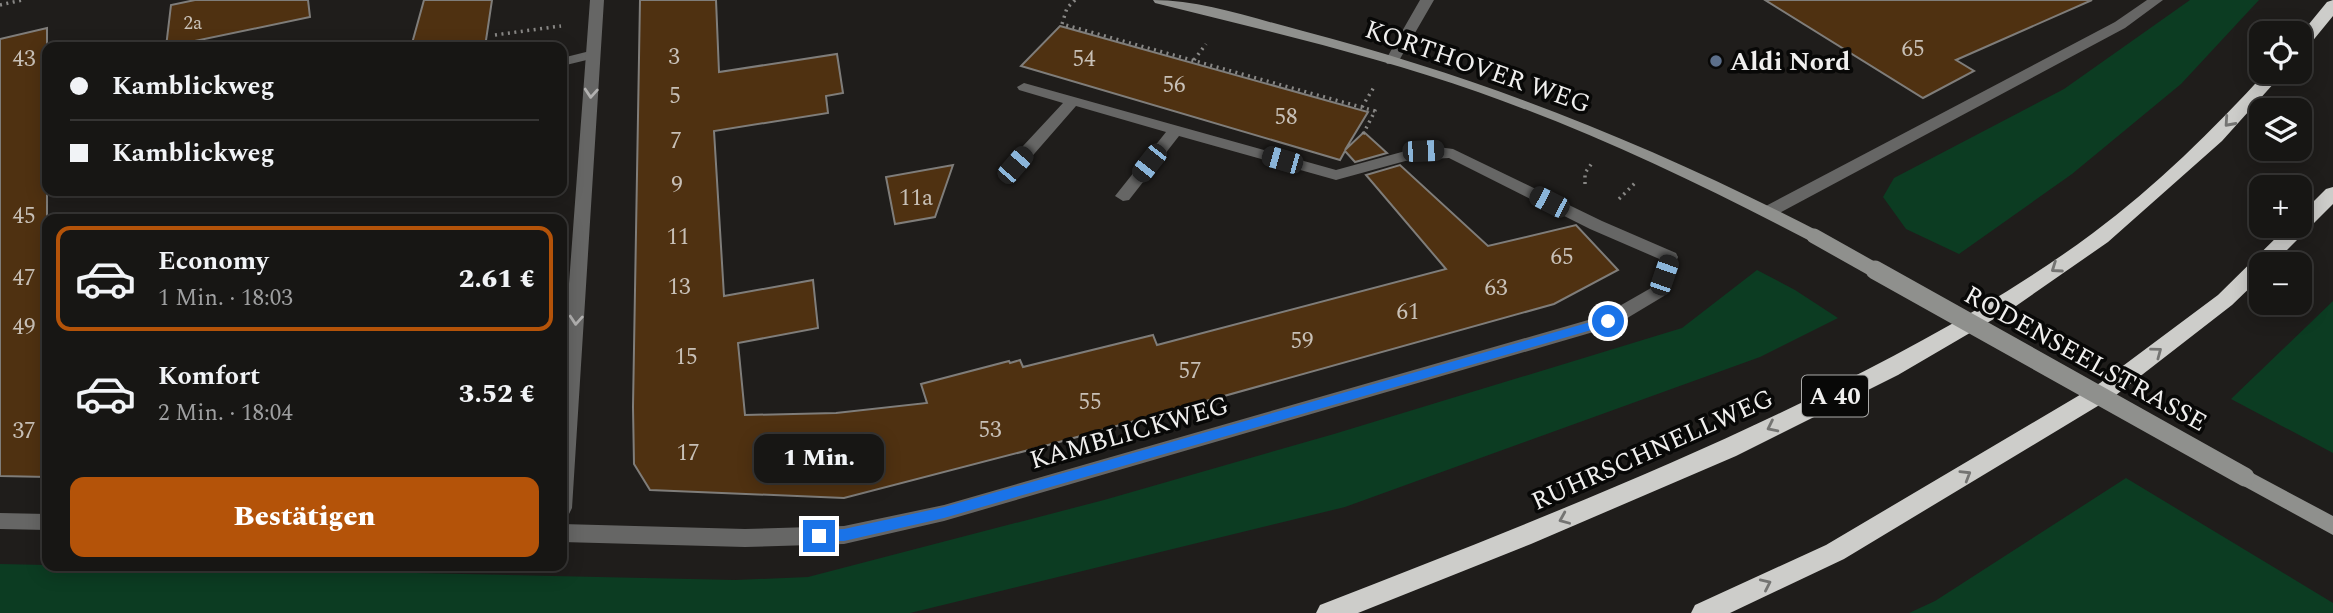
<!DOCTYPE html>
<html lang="de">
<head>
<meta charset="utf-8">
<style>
  body { margin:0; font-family:Spectral,serif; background:#242322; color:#f1f3f6; height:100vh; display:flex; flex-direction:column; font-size:26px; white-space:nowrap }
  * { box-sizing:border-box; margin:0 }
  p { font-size:23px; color:#9e9fa0 }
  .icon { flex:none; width:38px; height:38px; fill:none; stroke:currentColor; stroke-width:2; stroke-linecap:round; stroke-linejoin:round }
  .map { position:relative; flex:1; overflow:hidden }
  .details { position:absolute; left:42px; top:214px; width:525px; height:357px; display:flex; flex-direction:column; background:#171614; border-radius:14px; box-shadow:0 4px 18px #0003,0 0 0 2px #363534 }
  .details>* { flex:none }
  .guide { position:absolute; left:42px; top:42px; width:525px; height:154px; border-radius:14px; box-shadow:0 4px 18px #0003,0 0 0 2px #363534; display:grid; align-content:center; height:154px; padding:0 28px; background:#171614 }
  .fabs { position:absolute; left:2249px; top:21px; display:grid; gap:14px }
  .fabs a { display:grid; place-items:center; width:63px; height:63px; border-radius:14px; background:#171614; box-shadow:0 4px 18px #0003,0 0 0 2px #363534; font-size:35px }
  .end { position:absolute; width:32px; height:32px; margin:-16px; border:9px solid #1a73e8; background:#fff; box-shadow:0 0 0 4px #fff }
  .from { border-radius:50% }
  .bubble { position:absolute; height:49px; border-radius:14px; background:#171614; box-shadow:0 4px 18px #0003,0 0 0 2px #363534; font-size:23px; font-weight:800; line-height:49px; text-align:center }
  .car { position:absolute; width:21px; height:42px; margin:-21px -10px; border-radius:9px; box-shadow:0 0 5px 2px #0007; background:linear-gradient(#222 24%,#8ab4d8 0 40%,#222 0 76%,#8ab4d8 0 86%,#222 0) }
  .guide b { display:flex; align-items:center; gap:24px; height:66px; font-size:26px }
  .guide b+b { border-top:2px solid #363534 }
  .guide i { width:18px; height:18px; background:#f1f3f6 }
  ul { padding:12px 0 0; list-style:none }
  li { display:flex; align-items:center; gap:21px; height:105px; margin:0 14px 10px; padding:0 14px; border:4px solid transparent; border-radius:14px }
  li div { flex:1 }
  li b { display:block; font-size:26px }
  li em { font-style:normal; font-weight:800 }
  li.on { border-color:#b45309 }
  li>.icon { width:63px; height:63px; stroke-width:1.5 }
  .primary-button { display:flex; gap:14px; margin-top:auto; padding:14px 28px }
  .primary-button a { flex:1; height:80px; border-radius:14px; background:#b45309; color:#fff; font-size:28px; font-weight:800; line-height:80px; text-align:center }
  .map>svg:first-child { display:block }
</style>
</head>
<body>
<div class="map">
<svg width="2333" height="613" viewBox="0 0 2333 613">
  <rect width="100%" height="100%" fill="#1f1d1b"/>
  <path fill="#0c3c22" d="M 2190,0 L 2259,0 L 2181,84 L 2072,174 L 1959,254 L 1906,229 L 1883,197 L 1894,178 L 2064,89 Z
    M 1757,270 L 1795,290 L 1838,318 L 1760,357 L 1345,507 L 910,613 L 0,613 L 0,564 L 735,580 L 808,577 L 1104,500 L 1334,434 L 1682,328 Z
    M 2333,301 L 2333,453 L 2231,399 Z
    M 2126,478 L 2333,603 L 2333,613 L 1909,613 L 1935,601 Z"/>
  <path fill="#4f3111" stroke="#7f7d7a" stroke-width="2" d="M 195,0 L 308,0 L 310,17 L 166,47 L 171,5 Z
    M 424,0 L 492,0 L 485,47 L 411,47 Z
    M 640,0 L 716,0 L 719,72 L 837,54 L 843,93 L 826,96 L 828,113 L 714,131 L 724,296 L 813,280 L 818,328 L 738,343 L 745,415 L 836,413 L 927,403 L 921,384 L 1009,361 L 1010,363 L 1020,360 L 1023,367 L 1153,335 L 1157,345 L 1446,269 L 1366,175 L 1400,165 L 1488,246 L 1576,225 L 1618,270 L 1554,304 L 1052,444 L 844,498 L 650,490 L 634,464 L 633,407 Z
    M 1765,0 L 2092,0 L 1956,60 L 1974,71 L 1923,98 Z
    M 1060,26 L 1368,112 L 1345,150 L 1364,132 L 1387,153 L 1355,162 L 1345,151 L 1340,160 L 1021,66 Z
    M 47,28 L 47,477 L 0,476 L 0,39 Z
    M 953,165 L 935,217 L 895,224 L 886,177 Z"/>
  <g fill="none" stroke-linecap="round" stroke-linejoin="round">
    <path stroke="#888785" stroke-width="3.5" stroke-dasharray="2 4.5" stroke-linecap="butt" d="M 1075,0 L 1067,8 L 1062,24 L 1375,111 L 1362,136
      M 0,5 L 22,0
      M 495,35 L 561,26
      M 1194,60 L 1206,44
      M 1362,107 L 1374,87
      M 1585,184 L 1585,173 L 1592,163
      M 1619,199 L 1635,183"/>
    <path fill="#666665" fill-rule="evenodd" d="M 1420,0 L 1434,0 L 1397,64 L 1387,64 L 1385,61 Z
      M 594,50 L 599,51 L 599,57 L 562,66 L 562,58 Z
      M 1024,83 L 1336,170 L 1409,150 L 1438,147 L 1453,149 L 1602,221 L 1676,253 L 1678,257 L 1670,263 L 1664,261 L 1590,229 L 1449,158 L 1409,160 L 1336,180 L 1179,136 L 1129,200 L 1123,201 L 1115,196 L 1166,132 L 1076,106 L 1021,169 L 1009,169 L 1007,165 L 1009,161 L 1063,103 L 1019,90 L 1017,87 Z
      M 340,191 L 356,191 L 356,192 L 348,197 L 342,196 Z"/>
    <path fill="#666665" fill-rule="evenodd" d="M 590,0 L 604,0 L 572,508 L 569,514 L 562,516 L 562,378 Z
      M 2147,0 L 2163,0 L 2125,28 L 1774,216 L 1762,216 L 1760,212 L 1762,208 L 2115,22 Z
      M 1670,251 L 1678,257 L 1664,296 L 1614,326 L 944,521 L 844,544 L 745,547 L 562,542 L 562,524 L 745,529 L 844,526 L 944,505 L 1602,316 L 1651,288 L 1662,257 Z
      M 0,513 L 47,514 L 47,530 L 0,529 Z"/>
    <path fill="#8f908d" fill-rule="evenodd" d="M 1153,0 C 1203,0 1255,19 1303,31 C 1487,79 1651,145 1820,232 L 1822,236 L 1814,242 L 1808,240 C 1701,184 1592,132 1478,92 C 1373,55 1264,30 1155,3 Z
      M 2245,469 L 2333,516 L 2333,535 L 2238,483 L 2235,477 L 2238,471 Z"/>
    <path fill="#cdcdca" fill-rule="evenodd" d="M 2333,0 L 2333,16 L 2306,49 L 2300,50 L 2300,35 L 2327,2 Z
      M 2266,72 L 2284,72 L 2222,141 L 2108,242 L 2016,306 L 1898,375 L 1736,456 L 1531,544 L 1358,613 L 1316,613 L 1320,605 C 1484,541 1649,477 1807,400 C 1906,351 2004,299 2093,233 C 2156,186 2213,130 2266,72 Z
      M 2333,187 L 2333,204 L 2273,264 L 2261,264 L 2261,277 L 2232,305 L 2116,395 L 1844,559 L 1730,613 L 1691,613 L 1695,605 L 1826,545 L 2100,383 L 2218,295 L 2288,226 L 2300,226 L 2300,215 L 2326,189 Z"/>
    <path stroke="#8f908d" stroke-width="15" d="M 1814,236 L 1878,272"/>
    <path stroke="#8f908d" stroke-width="19" d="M 1875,270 L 2245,477"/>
  </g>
  <defs><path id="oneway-chevron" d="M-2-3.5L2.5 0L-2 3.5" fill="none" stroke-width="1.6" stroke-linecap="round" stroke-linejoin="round" transform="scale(1.75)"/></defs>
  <g stroke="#b2b1b0">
    <use href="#oneway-chevron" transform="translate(591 93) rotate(94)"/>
    <use href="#oneway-chevron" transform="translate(576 320) rotate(94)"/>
  </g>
  <g stroke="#747472">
    <use href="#oneway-chevron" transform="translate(2229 122) rotate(132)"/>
    <use href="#oneway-chevron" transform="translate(2056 268) rotate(145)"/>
    <use href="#oneway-chevron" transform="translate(2157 352) rotate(-37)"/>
    <use href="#oneway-chevron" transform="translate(1772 427) rotate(154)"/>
    <use href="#oneway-chevron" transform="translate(1966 475) rotate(-31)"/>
    <use href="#oneway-chevron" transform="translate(1564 519) rotate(157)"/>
    <use href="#oneway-chevron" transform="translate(1766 584) rotate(-25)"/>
  </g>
  <path fill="#1a73e8" d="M 1608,317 L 1613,321 L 1612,324 L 944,518 L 844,541 L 819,541 L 813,536 L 819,530 L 844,529 L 944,507 Z"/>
  <circle fill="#5c6f8a" stroke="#080807" stroke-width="2.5" cx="1716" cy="61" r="7"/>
  <g text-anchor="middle" stroke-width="7" stroke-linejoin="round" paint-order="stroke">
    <g font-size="19" fill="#c8c0b7">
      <text x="193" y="29">2a</text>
    </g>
    <g font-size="23" fill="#c8c0b7">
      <text x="1913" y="56">65</text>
      <text x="674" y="64">3</text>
      <text x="24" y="66">43</text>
      <text x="1084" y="66">54</text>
      <text x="1174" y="92">56</text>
      <text x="675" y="103">5</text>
      <text x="1286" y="124">58</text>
      <text x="676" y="148">7</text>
      <text x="677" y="192">9</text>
      <text x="916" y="205">11a</text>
      <text x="24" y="223">45</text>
      <text x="678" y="244">11</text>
      <text x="1562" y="264">65</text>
      <text x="24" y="285">47</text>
      <text x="679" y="294">13</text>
      <text x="1496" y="295">63</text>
      <text x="1408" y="319">61</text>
      <text x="24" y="334">49</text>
      <text x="1302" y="348">59</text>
      <text x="686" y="364">15</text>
      <text x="1190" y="378">57</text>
      <text x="1090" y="409">55</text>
      <text x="990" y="437">53</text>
      <text x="24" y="438">37</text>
      <text x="688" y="460">17</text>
    </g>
    <rect fill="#080807" stroke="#aaaaa9" stroke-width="2" x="1802" y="375.5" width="66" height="41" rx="5"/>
    <g font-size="24" font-weight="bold" fill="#f0efee">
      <text x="1835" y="404">A 40</text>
    </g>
    <g font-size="26" font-weight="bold" fill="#f0efee" stroke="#080807" text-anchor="start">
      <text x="1730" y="70">Aldi Nord</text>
    </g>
    <g font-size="26" fill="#f0efee" stroke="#080807">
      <text transform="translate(1478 66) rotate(19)" y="9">KORTHOVER WEG</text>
      <text transform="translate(2086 358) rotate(29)" y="9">RODENSEELSTRASSE</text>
      <text transform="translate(1129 432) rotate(-16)" y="9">KAMBLICKWEG</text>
      <text transform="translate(1652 449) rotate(-24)" y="9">RUHRSCHNELLWEG</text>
    </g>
  </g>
</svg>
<div class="fabs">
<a><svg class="icon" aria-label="locate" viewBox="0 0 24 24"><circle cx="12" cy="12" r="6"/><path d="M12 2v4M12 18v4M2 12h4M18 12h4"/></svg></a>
<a><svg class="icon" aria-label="layers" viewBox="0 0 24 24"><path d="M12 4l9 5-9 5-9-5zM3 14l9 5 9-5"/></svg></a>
<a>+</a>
<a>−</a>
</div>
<i class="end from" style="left:1608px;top:321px"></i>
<i class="end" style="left:819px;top:536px"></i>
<div class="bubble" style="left:754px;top:434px;width:130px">1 Min.</div>
<i class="car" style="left:1423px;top:151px;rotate:88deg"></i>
<i class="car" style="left:1282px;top:160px;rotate:286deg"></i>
<i class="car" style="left:1149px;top:163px;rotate:218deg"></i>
<i class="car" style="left:1015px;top:165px;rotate:41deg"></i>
<i class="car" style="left:1549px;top:202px;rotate:297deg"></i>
<i class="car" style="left:1664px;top:275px;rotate:19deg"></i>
<div class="guide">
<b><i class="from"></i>Kamblickweg</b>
<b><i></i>Kamblickweg</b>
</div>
<section class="details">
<ul>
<li class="on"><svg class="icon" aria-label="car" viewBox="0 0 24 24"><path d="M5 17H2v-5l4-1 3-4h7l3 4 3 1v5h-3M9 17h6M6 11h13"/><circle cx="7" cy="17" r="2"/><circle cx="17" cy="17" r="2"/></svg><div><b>Economy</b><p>1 Min. · 18:03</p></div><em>2.61 €</em></li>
<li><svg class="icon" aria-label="car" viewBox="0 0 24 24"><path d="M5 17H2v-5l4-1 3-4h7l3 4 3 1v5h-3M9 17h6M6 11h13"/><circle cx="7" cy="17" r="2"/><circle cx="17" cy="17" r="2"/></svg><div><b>Komfort</b><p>2 Min. · 18:04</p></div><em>3.52 €</em></li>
</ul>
<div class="primary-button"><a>Bestätigen</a></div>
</section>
</div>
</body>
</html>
